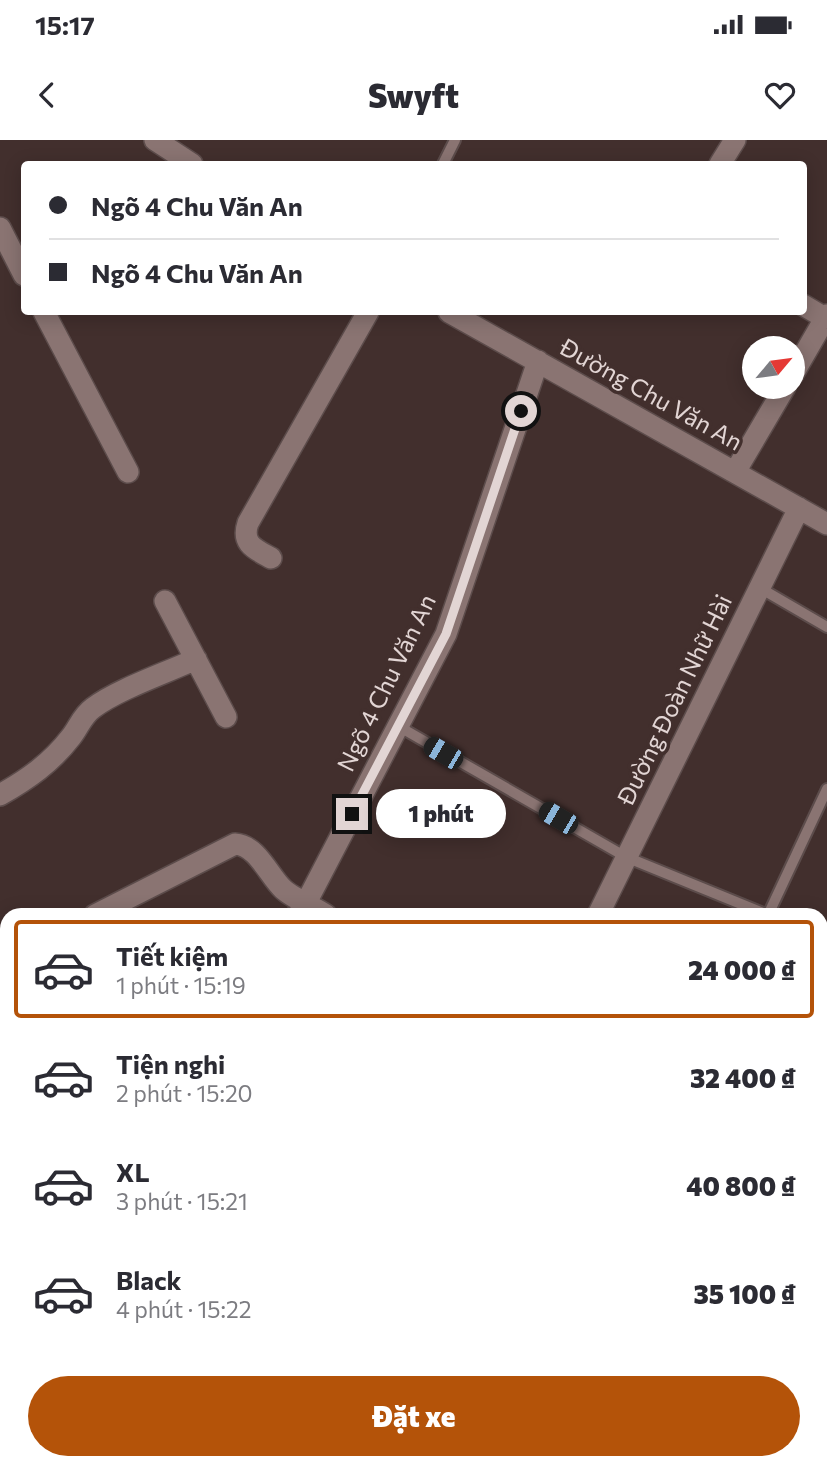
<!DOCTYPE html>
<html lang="vi">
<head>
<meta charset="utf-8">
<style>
  body { margin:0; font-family:Commissioner,sans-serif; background:#f2f2f3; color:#2b2b33; height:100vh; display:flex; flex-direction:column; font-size:26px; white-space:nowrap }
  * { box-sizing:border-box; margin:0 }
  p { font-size:23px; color:#7c7c81 }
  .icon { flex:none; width:38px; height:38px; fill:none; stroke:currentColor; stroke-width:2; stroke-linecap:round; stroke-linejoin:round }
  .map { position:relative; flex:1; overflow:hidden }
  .panel { position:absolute; left:0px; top:768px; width:828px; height:562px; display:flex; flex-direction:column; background:#fff; border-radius:21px 21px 0 0; box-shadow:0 4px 18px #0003 }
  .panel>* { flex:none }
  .top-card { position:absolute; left:21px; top:21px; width:786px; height:154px; border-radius:7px; box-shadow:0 4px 18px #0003; display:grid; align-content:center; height:154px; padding:0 28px; background:#fff }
  .needle { width:46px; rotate:61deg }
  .tools { position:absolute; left:742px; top:196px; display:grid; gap:14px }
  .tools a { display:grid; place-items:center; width:63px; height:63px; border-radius:50%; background:#fff; box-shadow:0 4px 18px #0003; font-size:35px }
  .end { position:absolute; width:32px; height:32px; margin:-16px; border:9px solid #e2d5d4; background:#111; box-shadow:0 0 0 4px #111 }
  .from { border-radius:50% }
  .bubble { position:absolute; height:49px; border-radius:24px; background:#fff; box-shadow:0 4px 18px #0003; font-size:23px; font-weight:800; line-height:49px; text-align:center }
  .car { position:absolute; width:21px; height:42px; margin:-21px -10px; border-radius:9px; box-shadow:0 0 5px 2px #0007; background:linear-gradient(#222 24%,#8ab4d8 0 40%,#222 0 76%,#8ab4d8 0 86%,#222 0) }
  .top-card b { display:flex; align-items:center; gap:24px; height:66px; font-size:26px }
  .top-card b+b { border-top:2px solid #e1e1e2 }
  .top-card i { width:18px; height:18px; background:#2b2b33 }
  ul { padding:12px 0 0; list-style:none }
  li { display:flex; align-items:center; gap:21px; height:98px; margin:0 14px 10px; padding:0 14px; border:4px solid transparent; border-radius:7px }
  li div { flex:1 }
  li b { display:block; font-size:26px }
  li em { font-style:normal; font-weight:800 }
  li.active { border-color:#b45309 }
  li>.icon { width:63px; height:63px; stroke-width:1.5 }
  .primary-button { display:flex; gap:14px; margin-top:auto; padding:14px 28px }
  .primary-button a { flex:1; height:80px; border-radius:42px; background:#b45309; color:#fff; font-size:28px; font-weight:800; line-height:80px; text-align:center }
  .status { display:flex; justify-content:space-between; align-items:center; height:49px; padding:0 35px; background:#fff; direction:ltr }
  .status svg { height:19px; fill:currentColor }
  header { display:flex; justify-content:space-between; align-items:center; height:91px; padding:0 28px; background:#fff; font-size:32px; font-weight:800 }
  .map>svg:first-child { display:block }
</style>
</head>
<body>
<div class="status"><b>15:17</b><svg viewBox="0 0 49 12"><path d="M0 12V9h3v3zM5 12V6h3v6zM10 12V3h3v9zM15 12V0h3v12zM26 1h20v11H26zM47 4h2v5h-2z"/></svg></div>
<header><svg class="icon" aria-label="back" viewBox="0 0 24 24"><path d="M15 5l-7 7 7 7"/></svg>Swyft<svg class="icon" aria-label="heart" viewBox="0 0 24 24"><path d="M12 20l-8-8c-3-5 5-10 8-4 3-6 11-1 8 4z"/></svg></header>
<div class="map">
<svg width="827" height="1329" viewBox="0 0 827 1329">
  <rect width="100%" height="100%" fill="#422f2d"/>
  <path fill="#503634" d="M 0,1213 L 7,1227 L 7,1274 L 0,1278 Z"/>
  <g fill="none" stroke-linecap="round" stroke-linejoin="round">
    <g stroke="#5c4c4b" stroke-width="14">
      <path id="service" d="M 443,24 L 455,0
        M 760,448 L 827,487
        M 398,586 L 626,717 L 768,775
        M 289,775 L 306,762
        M 768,775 L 827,649
        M 821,796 L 827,798
        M 821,1054 L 827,1057
        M 821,1107 L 827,1111
        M 756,1323 L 759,1329"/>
    </g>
    <g stroke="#5c4c4b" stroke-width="24">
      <path id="minor" d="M 155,0 L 192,24
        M 720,24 L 735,0
        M 0,88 L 24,135
        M 803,165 L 825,178
        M 44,172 L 128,332
        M 449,172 L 827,384
        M 793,234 L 827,175
        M 735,332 L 785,247
        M 271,418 C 255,409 241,404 248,383 L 368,172
        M 165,461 L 226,577
        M 0,655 C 28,639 51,623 71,597 C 79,587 82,576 93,568 C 118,549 166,533 196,519
        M 307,761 L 446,494 L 538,221
        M 95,775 L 235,704 C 257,705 269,736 283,749 C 291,757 314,767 326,775
        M 598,775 L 799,368
        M 0,824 L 7,820
        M 301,1329 L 306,1323"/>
    </g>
    <g stroke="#5c4c4b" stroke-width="24">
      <path id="secondary" d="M 0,1056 L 7,1070
        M 137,1323 L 140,1329"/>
    </g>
    <use href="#service" stroke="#8a7472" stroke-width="10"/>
    <use href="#minor" stroke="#8a7472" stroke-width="21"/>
    <use href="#secondary" stroke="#9b7467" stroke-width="21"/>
  </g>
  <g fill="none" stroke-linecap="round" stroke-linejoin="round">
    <path stroke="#e2d5d4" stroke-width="9" d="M 352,674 L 446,494 L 521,271"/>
  </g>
  <g text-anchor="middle" stroke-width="7" stroke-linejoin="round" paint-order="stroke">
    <g font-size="24" fill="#e2d5d4" stroke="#422f2d">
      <text transform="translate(651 255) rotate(29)" y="8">Đường Chu Văn An</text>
      <text transform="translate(387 543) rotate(-64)" y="8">Ngõ 4 Chu Văn An</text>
      <text transform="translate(675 560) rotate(-64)" y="8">Đường Đoàn Nhữ Hài</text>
    </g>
  </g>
</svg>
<div class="tools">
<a><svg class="needle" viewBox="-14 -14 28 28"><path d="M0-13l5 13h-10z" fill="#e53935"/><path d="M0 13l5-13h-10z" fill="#7c7c81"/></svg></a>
</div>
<i class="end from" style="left:521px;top:271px"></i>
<i class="end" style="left:352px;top:674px"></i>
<div class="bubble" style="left:376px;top:649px;width:130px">1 phút</div>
<i class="car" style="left:443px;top:613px;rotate:300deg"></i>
<i class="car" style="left:558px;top:678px;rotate:300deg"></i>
<div class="top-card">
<b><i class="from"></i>Ngõ 4 Chu Văn An</b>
<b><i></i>Ngõ 4 Chu Văn An</b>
</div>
<section class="panel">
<ul>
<li class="active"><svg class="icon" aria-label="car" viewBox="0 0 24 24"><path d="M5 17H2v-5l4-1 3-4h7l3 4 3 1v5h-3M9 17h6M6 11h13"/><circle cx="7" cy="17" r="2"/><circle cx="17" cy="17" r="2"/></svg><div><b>Tiết kiệm</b><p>1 phút · 15:19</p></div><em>24 000 ₫</em></li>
<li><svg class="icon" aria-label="car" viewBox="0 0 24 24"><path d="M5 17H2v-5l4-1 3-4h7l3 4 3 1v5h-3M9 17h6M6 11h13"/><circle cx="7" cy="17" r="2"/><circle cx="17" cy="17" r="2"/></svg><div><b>Tiện nghi</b><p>2 phút · 15:20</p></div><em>32 400 ₫</em></li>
<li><svg class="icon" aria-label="car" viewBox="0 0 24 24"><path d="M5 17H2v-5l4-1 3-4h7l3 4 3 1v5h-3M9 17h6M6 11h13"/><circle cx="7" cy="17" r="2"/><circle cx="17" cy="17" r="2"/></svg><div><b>XL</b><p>3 phút · 15:21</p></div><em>40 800 ₫</em></li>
<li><svg class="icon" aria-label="car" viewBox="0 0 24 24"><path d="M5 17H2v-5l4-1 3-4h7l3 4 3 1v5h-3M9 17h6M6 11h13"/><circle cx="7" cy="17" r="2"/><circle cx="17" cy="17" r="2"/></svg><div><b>Black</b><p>4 phút · 15:22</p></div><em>35 100 ₫</em></li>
</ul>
<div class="primary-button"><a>Đặt xe</a></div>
</section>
</div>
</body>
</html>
